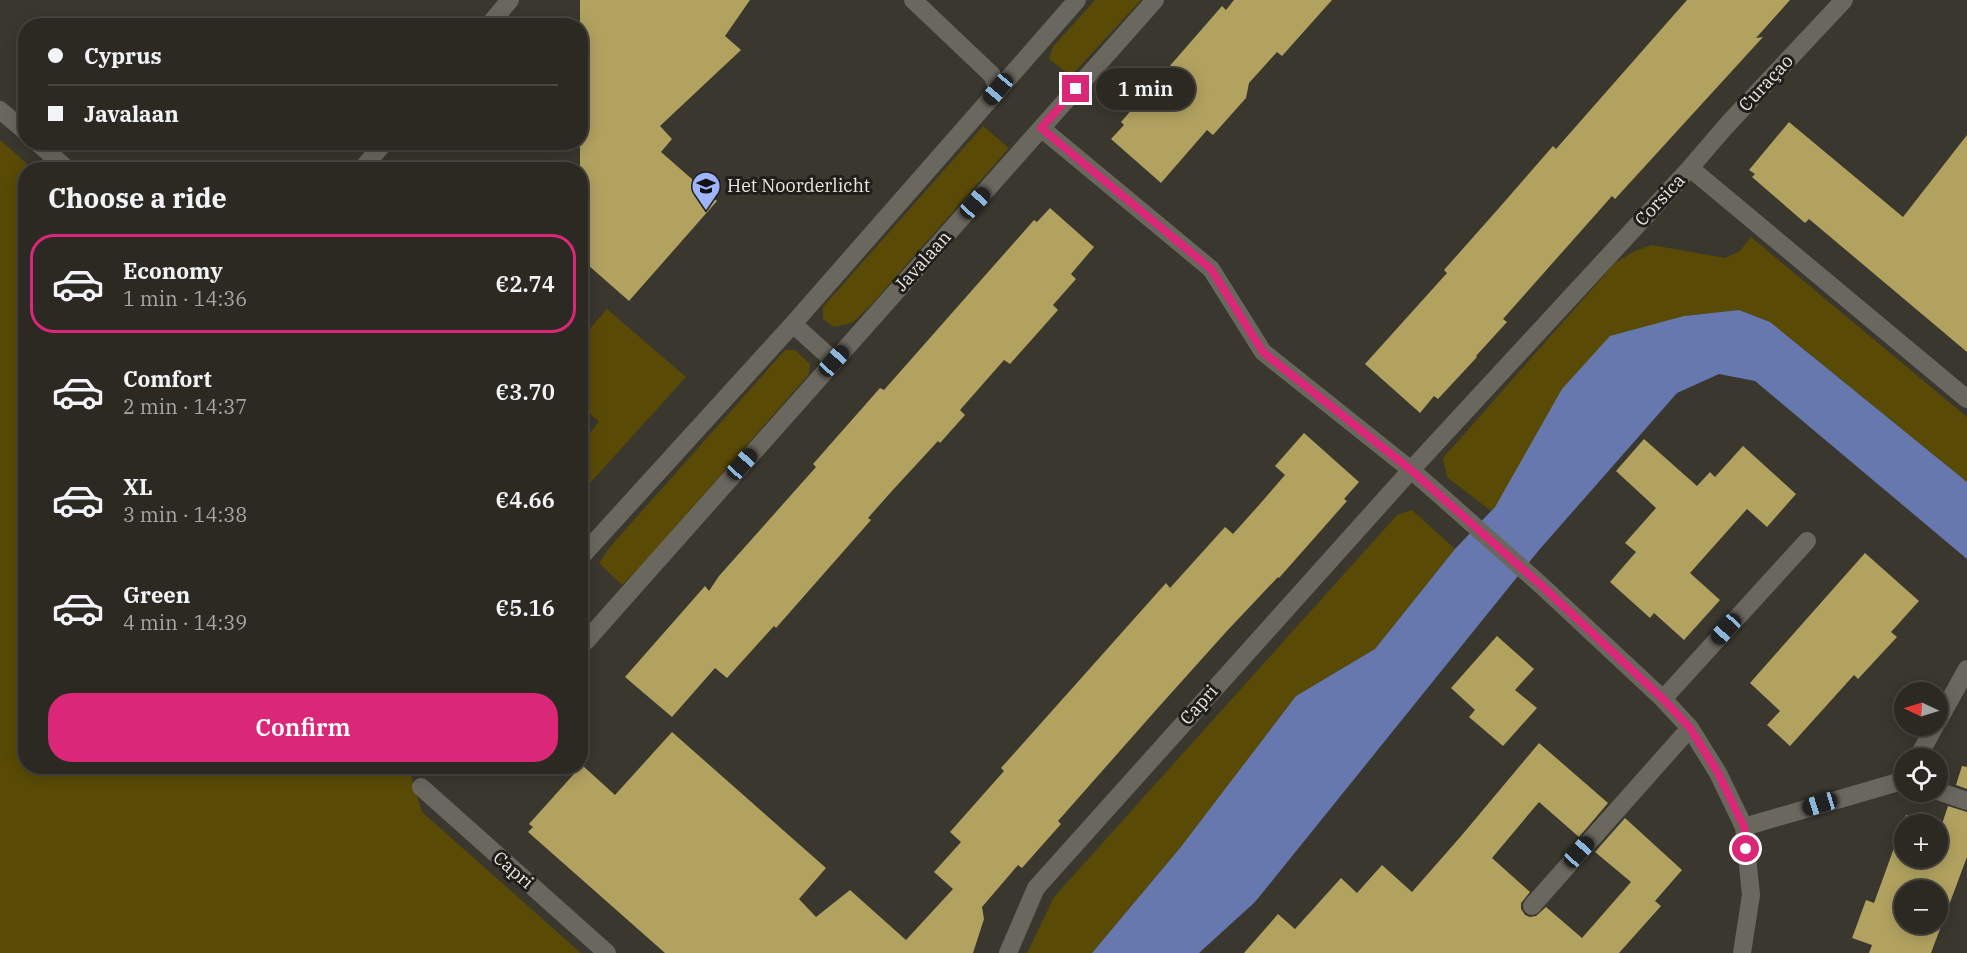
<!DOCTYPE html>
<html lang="en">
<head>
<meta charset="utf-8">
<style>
  body { margin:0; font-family:"IBM Plex Serif",serif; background:#37352f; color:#f1f3f6; height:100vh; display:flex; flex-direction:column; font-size:22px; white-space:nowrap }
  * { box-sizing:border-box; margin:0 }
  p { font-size:20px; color:#a6a6a5 }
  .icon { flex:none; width:33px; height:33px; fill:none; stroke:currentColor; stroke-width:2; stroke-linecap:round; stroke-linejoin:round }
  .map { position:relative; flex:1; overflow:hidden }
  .panel { position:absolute; left:18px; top:162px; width:570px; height:612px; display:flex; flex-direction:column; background:#2b2922; border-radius:24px; box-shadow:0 3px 15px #0003,0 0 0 2px #474540 }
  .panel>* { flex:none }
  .top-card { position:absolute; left:18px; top:18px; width:570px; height:132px; border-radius:24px; box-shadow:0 3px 15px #0003,0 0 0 2px #474540; display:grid; align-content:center; height:132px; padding:0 30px; background:#2b2922 }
  .needle { width:39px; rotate:274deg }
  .tools { position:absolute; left:1894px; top:682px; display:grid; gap:12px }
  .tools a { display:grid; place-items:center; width:54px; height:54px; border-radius:50%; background:#2b2922; box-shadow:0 3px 15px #0003,0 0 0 2px #474540; font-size:30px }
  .end { position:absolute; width:27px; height:27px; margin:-14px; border:8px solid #db2777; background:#fff; box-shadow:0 0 0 3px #fff }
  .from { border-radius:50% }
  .bubble { position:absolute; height:42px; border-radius:21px; background:#2b2922; box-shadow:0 3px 15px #0003,0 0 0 2px #474540; font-size:20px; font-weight:600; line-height:42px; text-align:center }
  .car { position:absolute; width:18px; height:36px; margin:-18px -9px; border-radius:8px; box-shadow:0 0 4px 2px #0007; background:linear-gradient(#222 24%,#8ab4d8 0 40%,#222 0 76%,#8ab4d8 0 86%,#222 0) }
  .top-card b { display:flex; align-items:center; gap:21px; height:57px; font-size:22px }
  .top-card b+b { border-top:2px solid #474540 }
  .top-card i { width:15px; height:15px; background:#f1f3f6 }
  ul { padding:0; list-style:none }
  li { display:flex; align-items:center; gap:18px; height:99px; margin:0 12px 9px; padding:0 18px; border:3px solid transparent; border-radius:24px }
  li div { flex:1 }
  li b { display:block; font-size:22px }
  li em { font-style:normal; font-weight:600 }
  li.active { border-color:#db2777 }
  li>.icon { width:54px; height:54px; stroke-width:1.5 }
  h2 { padding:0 30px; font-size:27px; line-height:72px }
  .cta { display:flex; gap:12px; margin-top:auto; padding:12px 30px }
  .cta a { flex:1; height:69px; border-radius:24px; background:#db2777; color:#fff; font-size:24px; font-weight:600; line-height:69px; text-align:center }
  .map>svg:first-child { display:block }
</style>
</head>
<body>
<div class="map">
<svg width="1967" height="953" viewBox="0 0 1967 953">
  <rect width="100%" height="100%" fill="#39372e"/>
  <path fill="#594b05" d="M 1095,0 L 1141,0 L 1071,76 L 1049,59 L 1053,47 Z
    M 983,126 L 1009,148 L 871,305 L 852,323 L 834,327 L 823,319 L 823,307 Z
    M 0,140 L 33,169 L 26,170 L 26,766 L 416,767 L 410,773 L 422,812 L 581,953 L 0,953 Z
    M 1751,237 L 1967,417 L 1967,482 L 1770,322 L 1739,310 L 1684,316 L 1491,511 L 1447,477 L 1443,458 L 1615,263 L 1635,251 L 1652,245 L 1725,258 L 1740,251 Z
    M 607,309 L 686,377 L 581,493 L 581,443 L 599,422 L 581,405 L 581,339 Z
    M 785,350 L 795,350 L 810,364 L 809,374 L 642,565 L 622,585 L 599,563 L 609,548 Z
    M 1412,510 L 1455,549 L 1375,649 L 1296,696 L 1180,848 L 1092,953 L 1027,953 L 1054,897 L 1397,515 Z"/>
  <path fill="#6778af" d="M 1739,310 L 1770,322 L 1967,482 L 1967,559 L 1755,381 L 1719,374 L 1677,393 L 1539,550 L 1255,902 L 1199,953 L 1092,953 L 1180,848 L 1296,696 L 1375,649 L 1455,549 L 1495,507 L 1562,389 L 1610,336 L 1684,316 Z"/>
  <path fill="#b1a260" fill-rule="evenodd" d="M 580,0 L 750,0 L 725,36 L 741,50 L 660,126 L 672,139 L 661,152 L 717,201 L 629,301 L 580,258 Z
    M 1234,0 L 1332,0 L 1282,56 L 1277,52 L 1249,83 L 1246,98 L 1213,135 L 1207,130 L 1161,183 L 1111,139 L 1124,125 L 1121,122 L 1222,6 L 1226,10 Z
    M 1687,0 L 1790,0 L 1756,38 L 1763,37 L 1615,199 L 1612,196 L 1503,319 L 1507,322 L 1476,356 L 1477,357 L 1438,399 L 1434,396 L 1420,413 L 1365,364 L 1447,273 L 1444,270 L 1499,208 L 1553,146 L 1556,149 Z
    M 1789,122 L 1903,217 L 1967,135 L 1967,352 L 1809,219 L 1805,223 L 1752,177 L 1755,174 L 1749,170 Z
    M 1050,208 L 1094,247 L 1071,274 L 1076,279 L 1053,305 L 1058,310 L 1010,364 L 1004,360 L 960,410 L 965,415 L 940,443 L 938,441 L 891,492 L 868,518 L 871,520 L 776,628 L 774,626 L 727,678 L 715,668 L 672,717 L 625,677 L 705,586 L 709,591 L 719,576 L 816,467 L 813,464 L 880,388 L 884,390 L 1034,220 L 1037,222 Z
    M 1304,433 L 1359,482 L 1344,499 L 1347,501 L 1279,578 L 1278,577 L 1226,632 L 1156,710 L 1058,821 L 1061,824 L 1022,868 L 1018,865 L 982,907 L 984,919 L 973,953 L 665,953 L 528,832 L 533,827 L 529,824 L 582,765 L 615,795 L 672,732 L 826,868 L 799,899 L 816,917 L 850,890 L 906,940 L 953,889 L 934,872 L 961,842 L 950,832 L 1004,771 L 1001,768 L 1166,583 L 1170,588 L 1225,527 L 1233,534 L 1259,505 L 1285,475 L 1275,466 Z
    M 1644,439 L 1697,486 L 1710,472 L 1715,477 L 1743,446 L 1796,494 L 1767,527 L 1747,509 L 1690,573 L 1720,600 L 1684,640 L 1654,613 L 1650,618 L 1610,582 L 1636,552 L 1625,543 L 1656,508 L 1616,471 Z
    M 1865,553 L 1919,601 L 1891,632 L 1897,637 L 1858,679 L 1854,675 L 1790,746 L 1767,725 L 1780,711 L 1750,683 Z
    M 1497,636 L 1534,669 L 1515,690 L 1537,708 L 1503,746 L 1469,717 L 1475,710 L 1451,688 Z
    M 1539,743 L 1608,803 L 1579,837 L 1539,802 L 1492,858 L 1530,892 L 1521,903 L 1521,909 L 1525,915 L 1530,917 L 1536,916 L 1546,907 L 1582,938 L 1631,882 L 1595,852 L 1625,818 L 1682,870 L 1655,901 L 1661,906 L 1619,953 L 1244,953 L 1278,914 L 1295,929 L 1341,878 L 1357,893 L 1382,865 L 1412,892 L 1462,835 Z
    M 1962,766 L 1967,767 L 1967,789 L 1956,785 Z
    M 1948,806 L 1967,812 L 1967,857 L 1931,953 L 1869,953 L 1872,945 L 1852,938 L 1866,900 L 1874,903 L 1906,815 L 1935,825 L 1905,825 L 1905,858 L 1938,858 L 1938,826 L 1941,827 ZM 1905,891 L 1938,891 L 1938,924 L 1905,924 Z"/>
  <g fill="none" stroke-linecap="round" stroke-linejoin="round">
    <path stroke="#6a685e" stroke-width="18" d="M 913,0 L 992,75 L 998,89
      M 488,26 L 510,0
      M 0,110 L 26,132
      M 1041,128 L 1211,269 L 1263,352 L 1411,470 L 1442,497 L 1542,586 L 1663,699 L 1690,728 L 1718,773 L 1744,827 L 1751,895 L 1742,953
      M 37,142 L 68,170
      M 1690,168 L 1726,126 L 1844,0
      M 361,170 L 385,142
      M 793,324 L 834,361
      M 580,558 L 793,324 L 1077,0
      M 580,636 L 586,641 L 1155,0
      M 1663,699 L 1807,541
      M 1938,721 L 1967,669
      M 1917,759 L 1935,726
      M 421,787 L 607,953
      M 1938,791 L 1967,801
      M 1744,827 L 1905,780
      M 1532,906 L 1690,728
      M 1008,953 L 1036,888 L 1411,470 L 1690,168 L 1967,399"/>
  </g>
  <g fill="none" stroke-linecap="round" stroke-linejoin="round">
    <path stroke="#db2777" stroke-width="8" d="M 1076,89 L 1041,128 L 1211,269 L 1263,352 L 1411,470 L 1542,586 L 1663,699 L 1690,728 L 1718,773 L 1744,827 L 1746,849"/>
  </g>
  <defs>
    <g id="school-pin" transform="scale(1.5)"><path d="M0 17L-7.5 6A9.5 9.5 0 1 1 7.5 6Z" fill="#9eb4fd" stroke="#1f1e1a"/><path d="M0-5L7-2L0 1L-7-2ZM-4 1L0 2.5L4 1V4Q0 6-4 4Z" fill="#111"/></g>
  </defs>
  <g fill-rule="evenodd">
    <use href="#school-pin" x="706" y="186"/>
  </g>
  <g text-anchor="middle" stroke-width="6" stroke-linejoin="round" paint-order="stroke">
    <g font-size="18" fill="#e8e7e1" stroke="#1f1e1a">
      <text transform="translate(1766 83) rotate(-47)" y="6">Curaçao</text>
      <text transform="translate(1660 200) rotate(-47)" y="6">Corsica</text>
      <text transform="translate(923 261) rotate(-48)" y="6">Javalaan</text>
      <text transform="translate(1199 705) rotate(-48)" y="6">Capri</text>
      <text transform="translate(513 870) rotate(41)" y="6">Capri</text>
    </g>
    <g font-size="18" fill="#e8e7e1" stroke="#1f1e1a" text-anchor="start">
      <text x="727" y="192">Het Noorderlicht</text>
    </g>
  </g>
</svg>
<div class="tools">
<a><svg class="needle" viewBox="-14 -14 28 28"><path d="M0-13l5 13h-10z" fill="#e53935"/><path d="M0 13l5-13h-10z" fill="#a6a6a5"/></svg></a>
<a><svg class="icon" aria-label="locate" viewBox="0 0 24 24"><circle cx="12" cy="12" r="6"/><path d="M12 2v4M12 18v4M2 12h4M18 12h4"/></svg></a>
<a>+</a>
<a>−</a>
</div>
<i class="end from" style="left:1746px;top:849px"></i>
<i class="end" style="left:1076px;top:89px"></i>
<div class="bubble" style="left:1096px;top:68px;width:99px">1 min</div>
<i class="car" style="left:998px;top:89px;rotate:220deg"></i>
<i class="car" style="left:975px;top:203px;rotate:42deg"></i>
<i class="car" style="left:834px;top:361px;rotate:42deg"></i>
<i class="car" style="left:742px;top:464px;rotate:42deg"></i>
<i class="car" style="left:1726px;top:629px;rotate:222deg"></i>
<i class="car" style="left:1820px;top:804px;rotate:253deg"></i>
<i class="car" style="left:1579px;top:852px;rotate:42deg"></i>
<div class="top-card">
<b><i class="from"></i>Cyprus</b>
<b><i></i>Javalaan</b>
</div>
<section class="panel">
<h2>Choose a ride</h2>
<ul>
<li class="active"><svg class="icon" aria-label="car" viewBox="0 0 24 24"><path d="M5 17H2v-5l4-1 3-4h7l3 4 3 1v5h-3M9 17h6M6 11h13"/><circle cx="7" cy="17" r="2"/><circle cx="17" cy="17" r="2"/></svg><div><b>Economy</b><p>1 min · 14:36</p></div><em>€2.74</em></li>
<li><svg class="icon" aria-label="car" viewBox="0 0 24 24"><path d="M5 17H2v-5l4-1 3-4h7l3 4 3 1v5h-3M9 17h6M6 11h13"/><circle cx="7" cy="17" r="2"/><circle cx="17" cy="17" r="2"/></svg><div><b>Comfort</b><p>2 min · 14:37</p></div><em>€3.70</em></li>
<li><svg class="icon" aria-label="car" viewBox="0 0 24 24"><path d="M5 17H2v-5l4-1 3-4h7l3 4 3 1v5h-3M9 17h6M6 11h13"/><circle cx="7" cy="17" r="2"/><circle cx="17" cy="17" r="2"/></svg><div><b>XL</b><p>3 min · 14:38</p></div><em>€4.66</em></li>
<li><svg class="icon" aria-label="car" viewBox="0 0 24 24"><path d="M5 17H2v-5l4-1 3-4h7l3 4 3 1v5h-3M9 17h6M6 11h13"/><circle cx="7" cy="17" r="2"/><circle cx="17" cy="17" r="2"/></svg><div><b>Green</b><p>4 min · 14:39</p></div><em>€5.16</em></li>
</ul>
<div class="cta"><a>Confirm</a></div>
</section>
</div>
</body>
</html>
